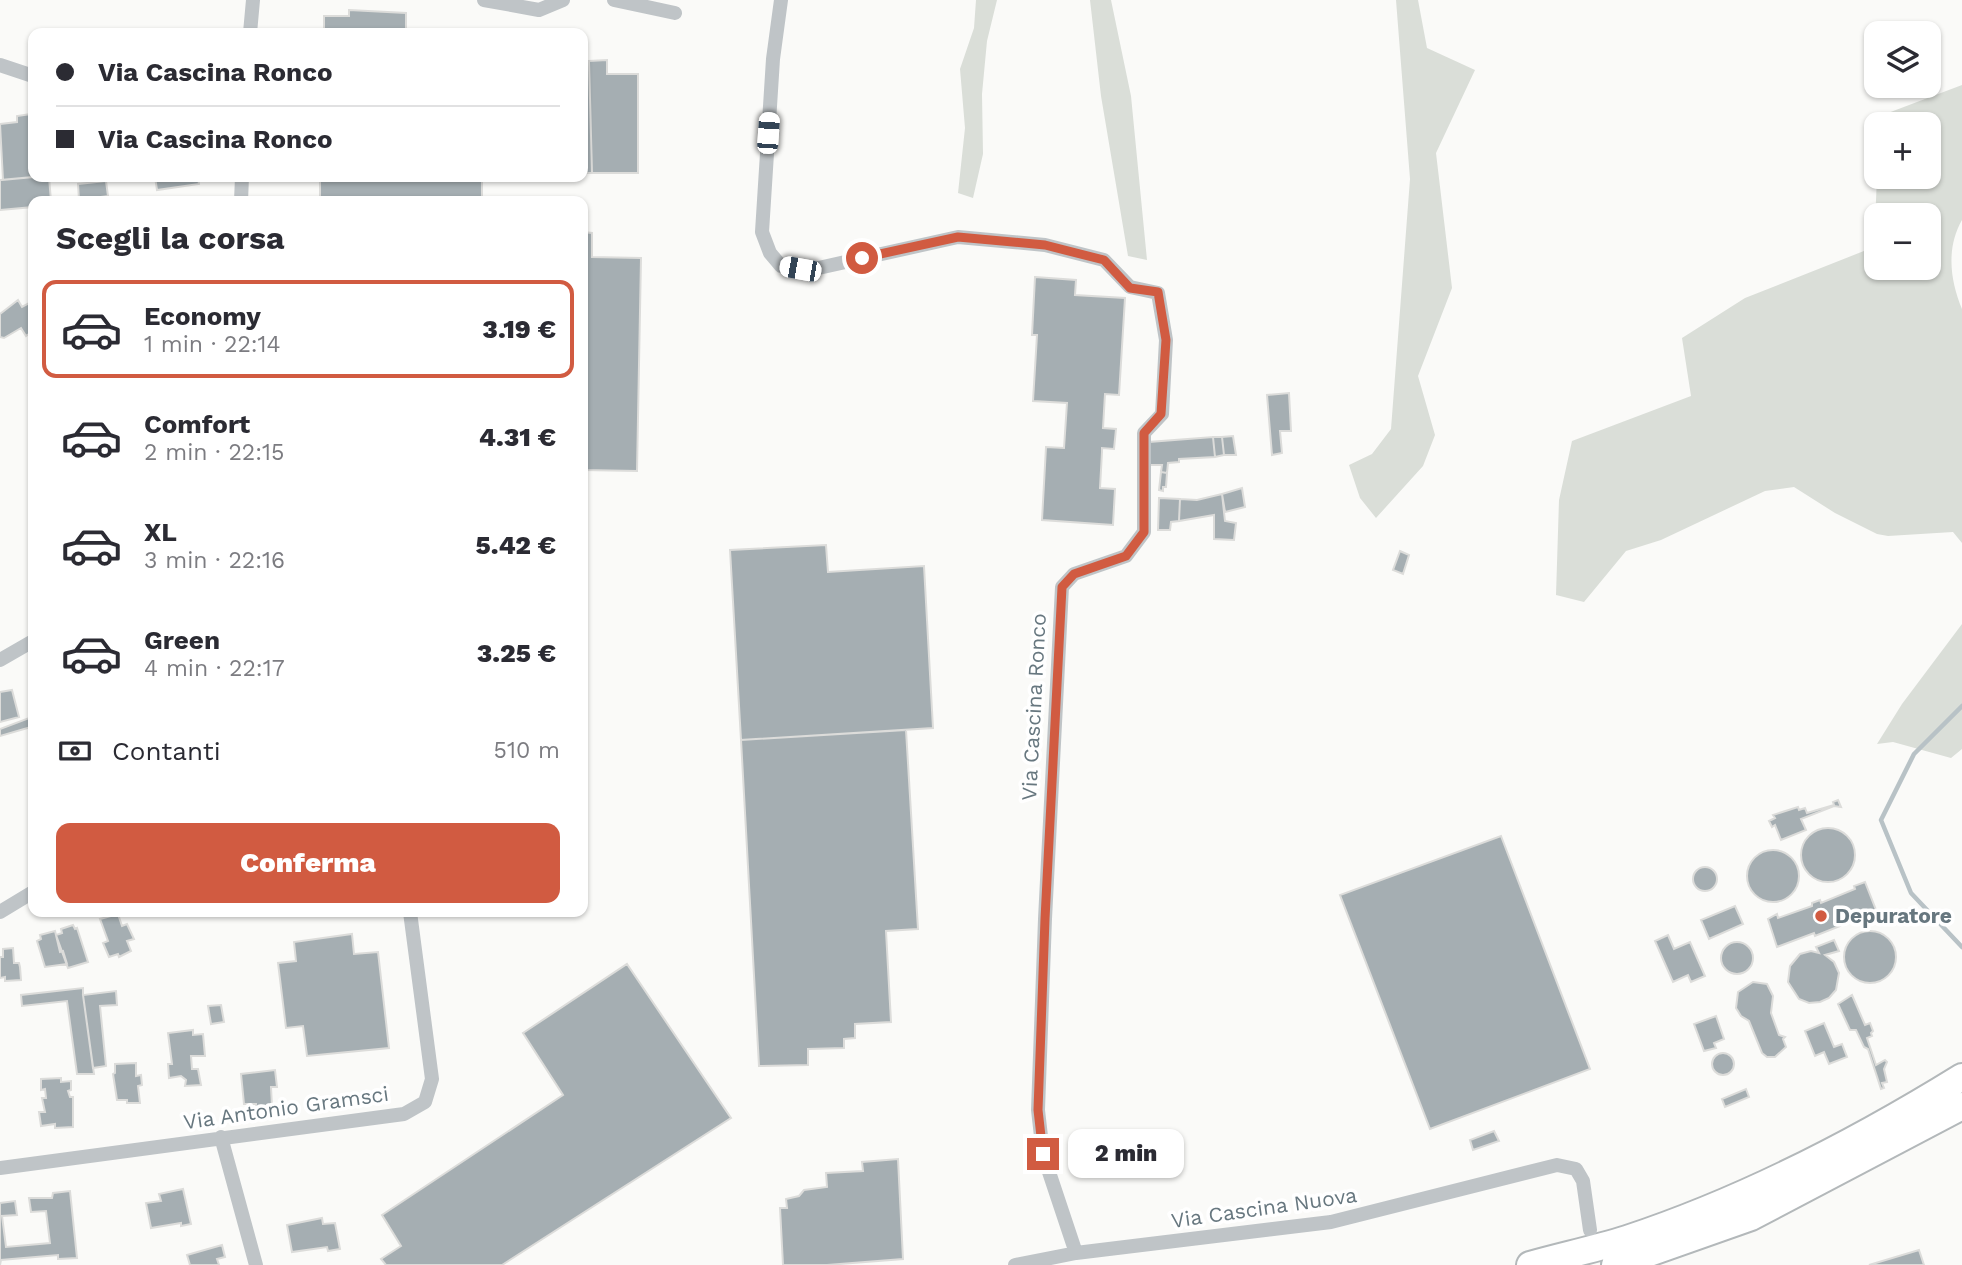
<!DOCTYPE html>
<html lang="it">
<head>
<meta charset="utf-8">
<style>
  body { margin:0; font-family:"Work Sans",sans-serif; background:#f7f7f7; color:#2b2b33; height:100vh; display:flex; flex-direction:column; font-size:26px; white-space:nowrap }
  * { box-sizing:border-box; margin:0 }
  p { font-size:23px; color:#7c7c81 }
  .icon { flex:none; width:38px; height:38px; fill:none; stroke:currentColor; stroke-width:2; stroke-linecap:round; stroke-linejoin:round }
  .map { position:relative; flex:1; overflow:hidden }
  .side { position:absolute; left:28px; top:196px; width:560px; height:721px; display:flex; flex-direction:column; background:#fff; border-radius:14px; box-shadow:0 2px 5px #0004 }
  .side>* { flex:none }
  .hud { position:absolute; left:28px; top:28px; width:560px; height:154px; border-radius:14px; box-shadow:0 2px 5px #0004; display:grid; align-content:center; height:154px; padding:0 28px; background:#fff }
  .tools { position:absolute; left:1864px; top:21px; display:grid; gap:14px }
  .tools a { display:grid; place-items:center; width:77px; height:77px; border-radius:14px; background:#fff; box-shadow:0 2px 5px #0004; font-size:35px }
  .end { position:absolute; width:32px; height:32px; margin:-16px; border:9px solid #d15b41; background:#fff; box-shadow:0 0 0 4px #fff }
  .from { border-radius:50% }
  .bubble { position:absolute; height:49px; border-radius:14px; background:#fff; box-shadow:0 2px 5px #0004; font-size:23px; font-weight:800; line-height:49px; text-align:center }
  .car { position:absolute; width:21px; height:42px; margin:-21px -10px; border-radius:9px; box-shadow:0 0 5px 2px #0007; background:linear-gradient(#fff 24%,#345 0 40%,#fff 0 76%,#345 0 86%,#fff 0) }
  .hud b { display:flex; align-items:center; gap:24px; height:66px; font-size:26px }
  .hud b+b { border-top:2px solid #e1e1e2 }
  .hud i { width:18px; height:18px; background:#2b2b33 }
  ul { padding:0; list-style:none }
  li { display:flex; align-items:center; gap:21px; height:98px; margin:0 14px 10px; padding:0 14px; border:4px solid transparent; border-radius:14px }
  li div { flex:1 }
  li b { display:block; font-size:26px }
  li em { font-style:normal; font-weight:800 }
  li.selected { border-color:#d15b41 }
  li>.icon { width:63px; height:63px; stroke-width:1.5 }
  h2 { padding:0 28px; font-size:32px; line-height:84px }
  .pay { display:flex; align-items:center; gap:18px; height:77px; padding:0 28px; font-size:26px }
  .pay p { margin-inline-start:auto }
  .cta { display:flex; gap:14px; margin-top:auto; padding:14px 28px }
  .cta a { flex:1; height:80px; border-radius:14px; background:#d15b41; color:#fff; font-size:28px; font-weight:800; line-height:80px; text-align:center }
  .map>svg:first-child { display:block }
</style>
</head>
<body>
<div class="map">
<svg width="1962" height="1265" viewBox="0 0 1962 1265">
  <rect width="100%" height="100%" fill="#fafaf8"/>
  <path fill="#daded8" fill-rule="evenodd" d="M 976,0 L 997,0 L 987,41 L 982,94 L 983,154 L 973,198 L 958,193 L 965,128 L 960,69 L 974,28 Z
    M 1090,0 L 1111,0 L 1131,96 L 1147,260 L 1128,256 L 1101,96 Z
    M 1396,0 L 1418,0 L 1427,48 L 1475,70 L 1436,153 L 1452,288 L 1418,376 L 1435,435 L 1423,466 L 1376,518 L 1360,498 L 1349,465 L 1372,454 L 1391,429 L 1410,179 Z
    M 1962,85 L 1962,220 C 1946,248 1950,280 1962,309 L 1962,543 L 1953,532 L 1888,536 L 1877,534 L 1835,513 L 1794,487 L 1765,491 L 1661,540 L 1626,551 L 1584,602 L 1556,595 L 1559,500 L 1572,441 L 1691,396 L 1682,338 L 1745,298 L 1874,247 L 1877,177 L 1928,177 L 1928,124 L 1880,124 L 1880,116 ZM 1928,215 L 1928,268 L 1876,268 L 1876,215 Z
    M 1962,624 L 1962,749 L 1951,758 L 1893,742 L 1877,744 L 1902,704 Z"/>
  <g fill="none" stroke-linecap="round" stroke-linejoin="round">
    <path stroke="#b8c2c6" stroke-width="4.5" d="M 1962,706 L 1914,754 L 1881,820 L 1911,893 L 1962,947"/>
  </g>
  <path fill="#a5aeb2" stroke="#dcdcda" stroke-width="2" d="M 349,10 L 406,13 L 406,31 L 402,30 L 402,33 L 324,33 L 324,16 L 349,16 Z
    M 607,60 L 607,74 L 638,74 L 638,173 L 592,173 L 589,61 Z
    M 583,61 L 589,61 L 592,173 L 583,173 Z
    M 31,114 L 33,177 L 3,180 L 0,124 L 17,122 L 17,116 Z
    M 33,177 L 49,177 L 51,201 L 33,201 L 33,207 L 0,210 L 0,180 Z
    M 155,177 L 198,177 L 199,184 L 157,190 Z
    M 320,177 L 482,177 L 482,201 L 320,201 Z
    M 106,181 L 108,196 L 79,200 L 78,184 Z
    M 583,232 L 592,233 L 592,257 L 641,258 L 637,471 L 583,470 Z
    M 1035,277 L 1076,280 L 1075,295 L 1125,298 L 1119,395 L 1105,394 L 1103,428 L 1116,429 L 1114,449 L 1102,448 L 1102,452 L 1100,488 L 1115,489 L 1113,525 L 1042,520 L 1046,447 L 1064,448 L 1067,403 L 1033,401 L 1037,335 L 1032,335 Z
    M 18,300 L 22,307 L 33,301 L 33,331 L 26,336 L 21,328 L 4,338 L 0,337 L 0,314 Z
    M 1289,393 L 1291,431 L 1280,431 L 1282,453 L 1272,455 L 1267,395 Z
    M 1233,436 L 1236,455 L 1224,455 L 1222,437 Z
    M 1213,437 L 1222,437 L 1224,455 L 1215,457 Z
    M 1213,437 L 1215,457 L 1179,459 L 1179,462 L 1168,463 L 1167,473 L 1161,472 L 1162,465 L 1148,465 L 1149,442 Z
    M 1161,472 L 1167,473 L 1166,487 L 1163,487 L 1163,491 L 1159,490 Z
    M 1242,488 L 1245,507 L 1225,512 L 1222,494 Z
    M 1222,494 L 1225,521 L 1236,523 L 1234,540 L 1214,539 L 1214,515 L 1179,521 L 1180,499 L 1197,500 Z
    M 1159,498 L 1180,499 L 1179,521 L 1171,522 L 1170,530 L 1158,530 Z
    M 826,545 L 828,572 L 924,566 L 933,728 L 741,740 L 730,550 Z
    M 1400,551 L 1409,555 L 1403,574 L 1393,570 Z
    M 12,690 L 19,717 L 0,722 L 0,692 Z
    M 29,718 L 31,727 L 0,736 L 0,729 Z
    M 906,730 L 918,929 L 886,931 L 891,1022 L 855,1024 L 855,1038 L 844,1039 L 844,1048 L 808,1049 L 808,1065 L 759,1066 L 741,740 Z
    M 1838,800 L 1841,807 L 1834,806 L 1801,819 L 1806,830 L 1781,840 L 1775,825 L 1772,827 L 1769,821 L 1775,818 L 1773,815 L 1798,807 L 1799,810 L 1805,808 L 1807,813 L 1834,805 L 1833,802 Z
    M1801 855a27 27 0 1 1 54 0a27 27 0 1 1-54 0Z
    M 1501,836 L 1590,1069 L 1430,1129 L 1340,895 Z
    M1747 876a26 26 0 1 1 52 0a26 26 0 1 1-52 0Z
    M1693 879a12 12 0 1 1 24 0a12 12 0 1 1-24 0Z
    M 1865,882 L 1876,910 L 1838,923 L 1840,926 L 1815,936 L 1814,933 L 1777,947 L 1768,919 L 1777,914 L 1778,918 L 1812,906 L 1812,903 L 1820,900 L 1821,903 L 1855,889 L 1854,886 Z
    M 1735,906 L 1743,924 L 1709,939 L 1701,920 Z
    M 118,914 L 122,926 L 127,924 L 134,939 L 127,941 L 131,951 L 119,957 L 118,954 L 109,957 L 103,943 L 108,941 L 100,919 Z
    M 73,925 L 75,929 L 77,928 L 88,962 L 68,968 L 56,935 L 62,933 L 61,929 Z
    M 55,931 L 60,952 L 63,951 L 67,964 L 45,967 L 37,941 L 41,939 L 40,935 Z
    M1844 957a26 26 0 1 1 52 0a26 26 0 1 1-52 0Z
    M 352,934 L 354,954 L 378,952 L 389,1048 L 307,1056 L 303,1026 L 286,1028 L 278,963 L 296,961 L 294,942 Z
    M 1668,935 L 1674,949 L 1690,942 L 1705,976 L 1691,982 L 1688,975 L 1673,982 L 1655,941 Z
    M 1834,940 L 1839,951 L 1825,955 L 1834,962 L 1839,973 L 1836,990 L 1829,998 L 1820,1002 L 1809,1003 L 1799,999 L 1788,982 L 1790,966 L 1800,954 L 1811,951 L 1819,953 L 1816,947 Z
    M1721 958a16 16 0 1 1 32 0a16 16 0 1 1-32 0Z
    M 13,948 L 14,963 L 19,963 L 20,967 L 21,980 L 5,981 L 5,977 L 0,978 L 0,957 L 3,957 L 3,949 Z
    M 627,964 L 731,1118 L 502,1265 L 386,1265 L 381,1259 L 401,1246 L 382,1215 L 563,1095 L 523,1033 Z
    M 1753,982 L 1767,984 L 1773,996 L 1771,1013 L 1779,1035 L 1785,1037 L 1783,1039 L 1786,1047 L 1775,1057 L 1767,1057 L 1762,1053 L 1749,1021 L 1741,1016 L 1736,1008 L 1738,992 Z
    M 83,988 L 83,995 L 94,1074 L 77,1074 L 67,1001 L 22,1006 L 21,995 Z
    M 116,991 L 117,1005 L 100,1006 L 106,1066 L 93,1068 L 83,995 Z
    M 1852,995 L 1865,1025 L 1870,1023 L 1873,1031 L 1871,1033 L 1872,1036 L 1867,1038 L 1876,1065 L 1885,1060 L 1887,1062 L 1884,1069 L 1887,1082 L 1882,1083 L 1884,1088 L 1881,1089 L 1868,1049 L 1864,1047 L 1856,1030 L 1850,1030 L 1838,1004 Z
    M 221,1005 L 224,1022 L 211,1024 L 208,1006 Z
    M 1716,1016 L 1724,1039 L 1714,1043 L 1716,1048 L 1704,1051 L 1694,1024 Z
    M 1824,1023 L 1834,1047 L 1842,1044 L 1847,1057 L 1829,1064 L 1824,1052 L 1815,1056 L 1805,1031 Z
    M 193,1030 L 193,1035 L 203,1034 L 205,1056 L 191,1056 L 192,1069 L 198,1069 L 201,1085 L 185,1086 L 186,1080 L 181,1076 L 169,1078 L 168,1064 L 172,1064 L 168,1033 Z
    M1712 1064a11 11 0 1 1 22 0a11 11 0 1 1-22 0Z
    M 136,1063 L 136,1076 L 141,1075 L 142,1085 L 138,1086 L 140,1103 L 127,1103 L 127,1100 L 117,1100 L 113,1074 L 115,1073 L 115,1064 Z
    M 275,1070 L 277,1087 L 271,1087 L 272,1106 L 256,1107 L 256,1104 L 244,1104 L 241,1074 Z
    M 61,1078 L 61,1082 L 71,1081 L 71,1090 L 68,1091 L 70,1097 L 73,1097 L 73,1127 L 55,1128 L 55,1124 L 41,1126 L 39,1112 L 45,1112 L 42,1098 L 46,1098 L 45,1089 L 41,1090 L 41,1079 Z
    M 1746,1089 L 1749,1097 L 1725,1107 L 1722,1099 Z
    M 1494,1131 L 1499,1141 L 1473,1150 L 1470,1140 Z
    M 898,1159 L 903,1259 L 827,1265 L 783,1265 L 780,1208 L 787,1208 L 786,1199 L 799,1196 L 804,1190 L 827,1187 L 826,1173 L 863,1171 L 862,1162 Z
    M 183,1189 L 191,1224 L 181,1226 L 181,1223 L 151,1228 L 146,1203 L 161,1201 L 159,1194 Z
    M 70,1191 L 77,1258 L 58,1259 L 58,1255 L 1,1260 L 0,1265 L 0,1203 L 15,1201 L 17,1215 L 2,1216 L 6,1247 L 50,1243 L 46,1211 L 31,1212 L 29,1198 L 52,1198 L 53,1193 Z
    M 322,1218 L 323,1224 L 335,1223 L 340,1249 L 328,1251 L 327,1247 L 292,1252 L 287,1225 Z
    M 222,1245 L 225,1257 L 217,1259 L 219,1265 L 190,1265 L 187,1255 Z
    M 1919,1250 L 1924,1265 L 1869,1265 Z"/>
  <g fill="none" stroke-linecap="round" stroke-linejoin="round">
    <g stroke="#b3b8ba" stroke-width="30">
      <path id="highway" d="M 1530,1265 C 1562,1256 1595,1249 1627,1239 C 1745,1200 1857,1142 1962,1077
        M 1615,1265 L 1751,1217 L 1962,1106"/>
    </g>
    <path stroke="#bfc4c7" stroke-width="14" d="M 484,0 L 539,10 L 563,0
      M 614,0 L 675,13
      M 781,0 L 773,59 L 762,232 L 770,253 L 781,266 L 814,269 L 958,237 L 1045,245 L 1104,260 L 1130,287 L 1158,293 L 1166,340 L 1162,414 L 1144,433 L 1144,532 L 1126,556 L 1074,574 L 1062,587 L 1045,919 L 1038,1110 L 1043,1154 L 1076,1253
      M 250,33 L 253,0
      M 0,65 L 33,76
      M 241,201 L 242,177
      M 0,660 L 33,641
      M 0,912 L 33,892
      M 221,1137 L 256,1265
      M 0,1168 L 404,1114 L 425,1102 L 432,1079 L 410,912
      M 1015,1265 L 1076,1253 L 1331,1222 L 1557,1165 L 1576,1169 L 1583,1181 L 1590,1230"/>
    <use href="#highway" stroke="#fff" stroke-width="26"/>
  </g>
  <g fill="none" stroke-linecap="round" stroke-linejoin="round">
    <path stroke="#d15b41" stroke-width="9" d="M 862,258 L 958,237 L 1045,245 L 1104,260 L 1130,288 L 1158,292 L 1166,340 L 1161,414 L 1144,433 L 1144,532 L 1126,556 L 1074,574 L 1062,587 L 1045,919 L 1038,1110 L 1043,1154"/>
  </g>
  <circle fill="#d15b41" stroke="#fff" stroke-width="2.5" cx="1821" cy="916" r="7"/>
  <g text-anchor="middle" stroke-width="7" stroke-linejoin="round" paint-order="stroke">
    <g font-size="21" fill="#67777f" stroke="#fff">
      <text transform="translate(1034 707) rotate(-87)" y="7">Via Cascina Ronco</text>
      <text transform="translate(286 1108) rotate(-8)" y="7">Via Antonio Gramsci</text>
      <text transform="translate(1264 1208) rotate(-8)" y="7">Via Cascina Nuova</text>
    </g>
    <g font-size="21" font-weight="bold" fill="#67777f" stroke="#fff" text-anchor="start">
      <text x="1835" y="923">Depuratore</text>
    </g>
  </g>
</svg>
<div class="tools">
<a><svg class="icon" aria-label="layers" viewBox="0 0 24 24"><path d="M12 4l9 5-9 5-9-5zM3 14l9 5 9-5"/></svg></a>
<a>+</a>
<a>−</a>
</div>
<i class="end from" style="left:862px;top:258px"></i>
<i class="end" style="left:1043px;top:1154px"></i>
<div class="bubble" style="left:1068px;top:1129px;width:116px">2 min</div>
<i class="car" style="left:768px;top:133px;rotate:4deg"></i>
<i class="car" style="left:800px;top:269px;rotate:280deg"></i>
<div class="hud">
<b><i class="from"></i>Via Cascina Ronco</b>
<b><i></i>Via Cascina Ronco</b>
</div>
<section class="side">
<h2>Scegli la corsa</h2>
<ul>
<li class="selected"><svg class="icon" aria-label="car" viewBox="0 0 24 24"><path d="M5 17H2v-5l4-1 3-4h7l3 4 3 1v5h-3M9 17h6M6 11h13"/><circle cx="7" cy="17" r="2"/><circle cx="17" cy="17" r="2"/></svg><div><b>Economy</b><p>1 min · 22:14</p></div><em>3.19 €</em></li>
<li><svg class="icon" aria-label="car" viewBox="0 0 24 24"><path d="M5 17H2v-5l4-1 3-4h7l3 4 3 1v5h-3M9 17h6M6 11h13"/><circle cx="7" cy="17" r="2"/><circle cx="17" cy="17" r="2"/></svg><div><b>Comfort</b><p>2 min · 22:15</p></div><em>4.31 €</em></li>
<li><svg class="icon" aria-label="car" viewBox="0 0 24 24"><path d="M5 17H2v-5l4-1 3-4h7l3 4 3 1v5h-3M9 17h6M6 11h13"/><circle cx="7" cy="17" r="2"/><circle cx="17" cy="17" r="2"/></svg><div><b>XL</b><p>3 min · 22:16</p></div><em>5.42 €</em></li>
<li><svg class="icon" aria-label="car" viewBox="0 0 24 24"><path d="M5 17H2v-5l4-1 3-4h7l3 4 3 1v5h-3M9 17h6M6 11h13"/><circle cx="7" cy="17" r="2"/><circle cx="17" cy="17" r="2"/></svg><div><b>Green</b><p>4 min · 22:17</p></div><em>3.25 €</em></li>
</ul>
<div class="pay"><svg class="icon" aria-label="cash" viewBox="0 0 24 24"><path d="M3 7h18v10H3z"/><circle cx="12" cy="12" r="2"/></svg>Contanti<p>510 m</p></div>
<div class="cta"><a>Conferma</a></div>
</section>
</div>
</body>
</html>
